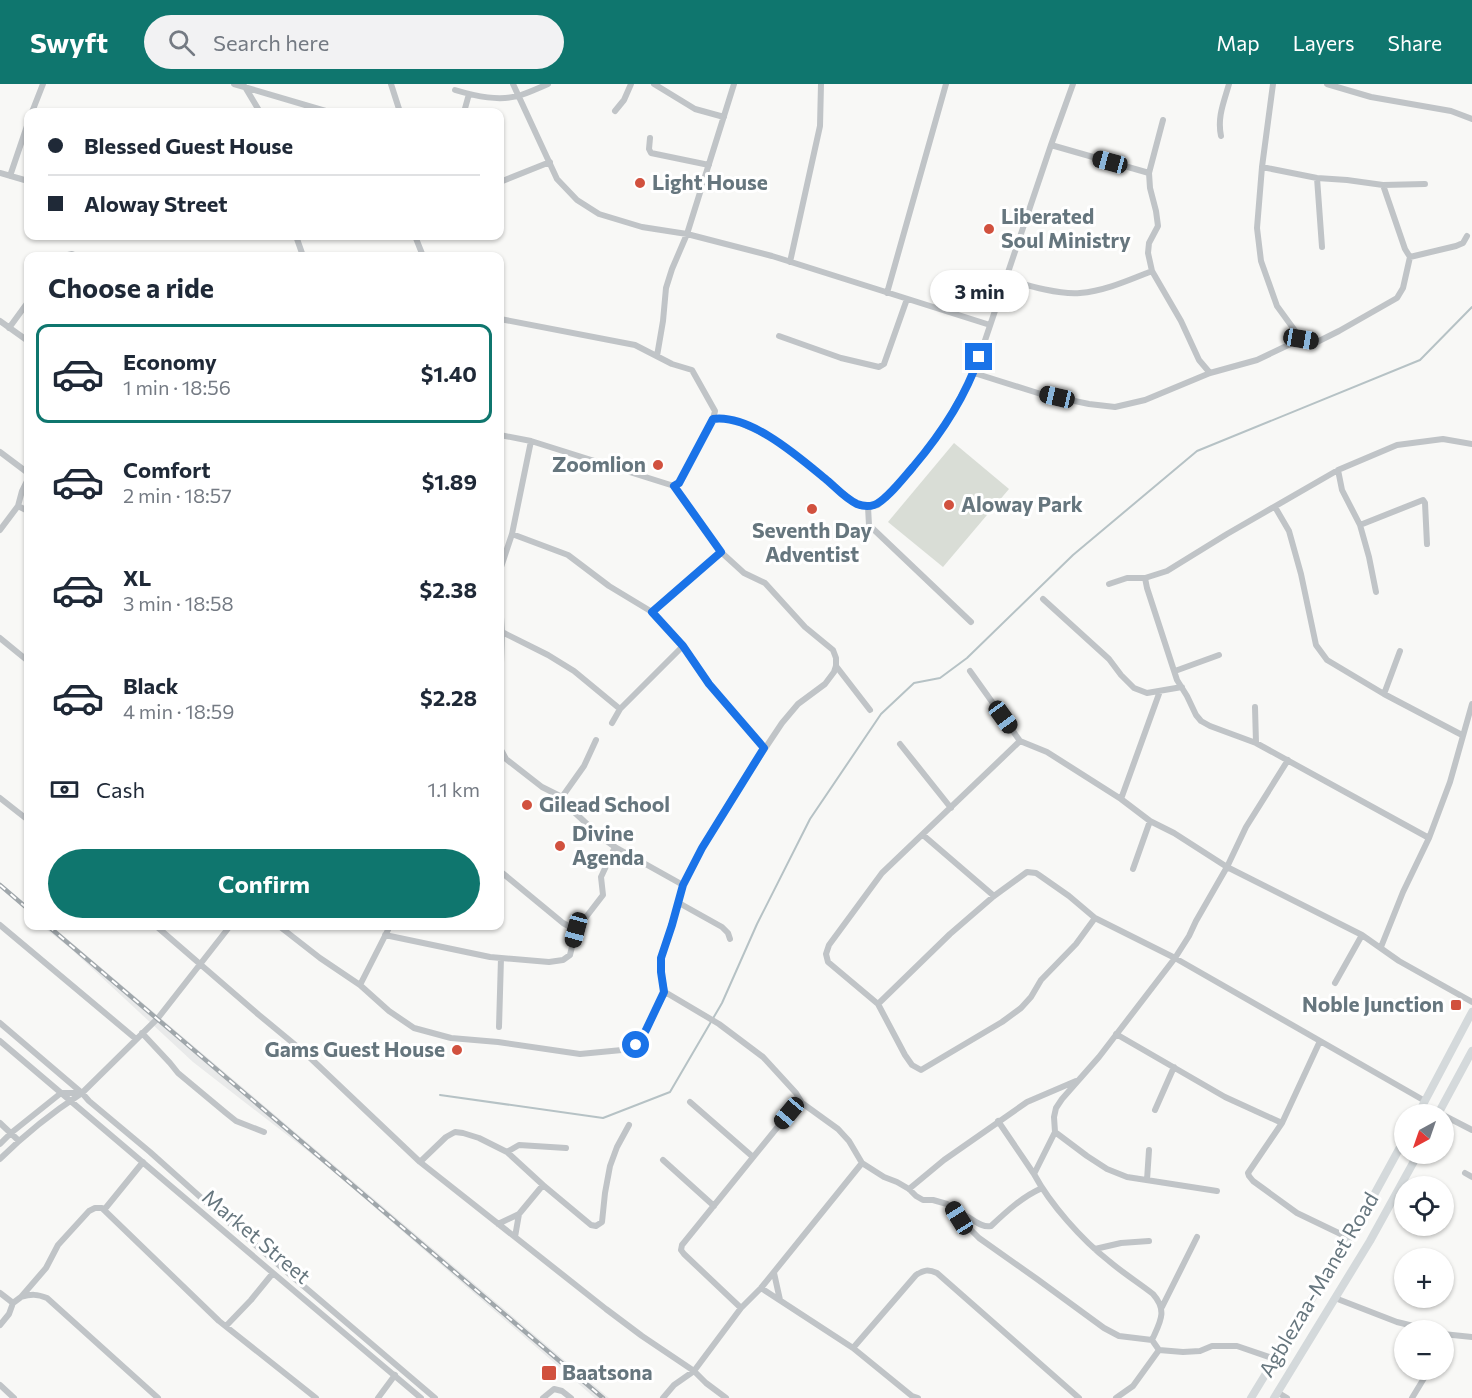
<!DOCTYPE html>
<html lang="en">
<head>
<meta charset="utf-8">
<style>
  body { margin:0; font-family:Commissioner,sans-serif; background:#f2f2f3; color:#1f2937; height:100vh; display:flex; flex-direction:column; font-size:22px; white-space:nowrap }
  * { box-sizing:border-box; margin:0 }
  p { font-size:20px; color:#747a83 }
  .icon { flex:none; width:33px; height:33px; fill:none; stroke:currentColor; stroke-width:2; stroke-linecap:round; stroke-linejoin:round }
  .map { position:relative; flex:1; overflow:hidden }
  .drawer { position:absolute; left:24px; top:168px; width:480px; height:678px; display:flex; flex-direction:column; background:#fff; border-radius:12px; box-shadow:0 2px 4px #0004 }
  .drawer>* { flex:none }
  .guide { position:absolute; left:24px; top:24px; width:480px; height:132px; border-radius:12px; box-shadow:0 2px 4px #0004; display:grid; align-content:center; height:132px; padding:0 24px; background:#fff }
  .needle { width:39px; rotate:220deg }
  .buttons { position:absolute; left:1394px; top:1020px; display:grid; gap:12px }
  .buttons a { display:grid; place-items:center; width:60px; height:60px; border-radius:50%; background:#fff; box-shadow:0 2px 4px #0004; font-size:30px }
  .end { position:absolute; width:27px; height:27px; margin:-14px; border:8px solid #1a73e8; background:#fff; box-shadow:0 0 0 3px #fff }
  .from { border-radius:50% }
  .bubble { position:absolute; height:42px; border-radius:21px; background:#fff; box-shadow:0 2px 4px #0004; font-size:20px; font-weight:700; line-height:42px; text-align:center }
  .car { position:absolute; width:18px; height:36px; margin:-18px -9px; border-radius:8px; box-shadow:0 0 4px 2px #0007; background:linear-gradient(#222 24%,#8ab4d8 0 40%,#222 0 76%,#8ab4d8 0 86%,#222 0) }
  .guide b { display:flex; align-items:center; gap:21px; height:57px; font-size:22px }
  .guide b+b { border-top:2px solid #e0e1e3 }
  .guide i { width:15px; height:15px; background:#1f2937 }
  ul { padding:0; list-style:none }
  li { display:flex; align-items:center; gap:18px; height:99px; margin:0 12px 9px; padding:0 12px; border:3px solid transparent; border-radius:12px }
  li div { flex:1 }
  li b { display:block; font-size:22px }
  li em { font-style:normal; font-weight:700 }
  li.selected { border-color:#0f766e }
  li>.icon { width:54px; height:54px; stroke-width:1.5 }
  h2 { padding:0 24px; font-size:27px; line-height:72px }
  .pay { display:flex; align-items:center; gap:15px; height:66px; padding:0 24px; font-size:22px }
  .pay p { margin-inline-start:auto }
  .action { display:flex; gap:12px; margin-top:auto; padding:12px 24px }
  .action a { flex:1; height:69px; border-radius:36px; background:#0f766e; color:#fff; font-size:24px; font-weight:700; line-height:69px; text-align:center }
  header { display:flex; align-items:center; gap:36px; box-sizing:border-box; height:84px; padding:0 30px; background:#0f766e; color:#fff }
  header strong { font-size:28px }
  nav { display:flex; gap:33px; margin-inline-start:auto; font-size:21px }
  .search { width:420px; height:54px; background:#f2f2f3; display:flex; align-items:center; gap:15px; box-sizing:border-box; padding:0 21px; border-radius:33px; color:#747a83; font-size:22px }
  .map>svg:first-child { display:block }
</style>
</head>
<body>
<header>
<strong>Swyft</strong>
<div class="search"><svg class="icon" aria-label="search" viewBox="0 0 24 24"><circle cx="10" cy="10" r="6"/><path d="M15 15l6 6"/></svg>Search here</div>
<nav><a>Map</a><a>Layers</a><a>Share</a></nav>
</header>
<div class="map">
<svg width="1472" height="1314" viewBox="0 0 1472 1314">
  <rect width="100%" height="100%" fill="#f8f8f6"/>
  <path fill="#e9eaea" d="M 42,842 L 52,842 L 609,1314 L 595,1314 L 327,1082 L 193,978 L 70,864 Z"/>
  <path fill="#d9ddd6" d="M 954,359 L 1009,405 L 943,483 L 888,438 Z"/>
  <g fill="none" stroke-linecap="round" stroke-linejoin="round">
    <path stroke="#b6c2c5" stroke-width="2" d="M 440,1011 L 603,1034 L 670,1008 L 722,919 L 757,840 L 810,735 L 881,630 L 914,599 L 940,594 L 967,574 L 1073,471 L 1197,367 L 1420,276 L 1472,223"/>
    <path stroke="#c0c4c7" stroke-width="6" d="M 234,0 L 329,28
      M 391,0 L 400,28
      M 513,0 L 557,95 L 577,116 L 599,130 L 642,143 L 687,150 L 772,172 L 990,241
      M 654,0 L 695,25 L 724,33
      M 1273,0 L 1262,83 L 1257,144 L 1261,177 L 1277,222 L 1301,255
      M 1327,0 L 1371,13 L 1451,27 L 1472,35
      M 245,3 L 260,28
      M 455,6 C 475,12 500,18 521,11 C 530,8 539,4 548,0
      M 615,27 L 624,16 L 631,0
      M 32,28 L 43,0
      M 464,28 L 469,10
      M 1163,36 L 1149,89 L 1150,104 L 1156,127 L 1158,142 L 1149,159 L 1148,169 L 1152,187 L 1181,237 L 1199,276 L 1210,289
      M 1221,52 C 1217,33 1224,18 1229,0
      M 650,54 L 649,65 L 651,69 L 709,81
      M 1051,61 L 1149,89
      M 1262,83 L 1317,94 L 1347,96 L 1383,101 L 1425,100
      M 0,89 L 28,97
      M 10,92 L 28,39
      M 1317,94 L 1322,163
      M 500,98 L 550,78
      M 296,152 L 303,172
      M 415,152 L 423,172
      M 64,172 L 72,170 L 77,172
      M 1410,173 L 1456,162 L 1463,159 L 1467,152
      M 790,178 L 820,42 L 821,0
      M 1005,195 C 1026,201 1059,211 1080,209 C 1105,207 1129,196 1152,187
      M 887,209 L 946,0
      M 500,235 L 635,261 L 672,280 L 692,286 L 715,327 L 713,335
      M 0,237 L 28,257
      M 9,244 L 28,218
      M 779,252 L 841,274 L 879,283 L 884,280 L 907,215
      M 657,272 L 663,237 L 666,204 L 672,185 L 687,150 L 734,0
      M 974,289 L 1041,310 L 1089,320 L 1115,323 L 1145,316 L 1210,289 L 1257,276 L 1301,255 L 1317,258 L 1339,247 L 1397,214 L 1403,204 L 1410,173 L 1405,165 L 1383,101
      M 500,351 L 531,357 L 674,402
      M 0,368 L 28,389
      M 1338,386 L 1342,406 L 1360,441 L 1369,473 L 1376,508
      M 674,402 L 679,399 L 713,335 L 723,334 L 736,337 L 769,352 L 795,370 L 855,419 L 868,423
      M 18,422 L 28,427
      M 868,423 L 878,421 L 900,399 L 928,365 L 946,339 L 974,289 L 1051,61 L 1073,0
      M 868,423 L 869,441 L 971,538
      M 1275,423 L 1289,447 L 1301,490 L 1316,561 L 1327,576 L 1384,610 L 1462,651
      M 1360,441 L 1423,416 L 1425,419 L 1427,460
      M 0,446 L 18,422 L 22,407 L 28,395
      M 512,450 L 568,471 L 609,502 L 652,528 L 683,562 L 709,600 L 764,664
      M 1109,500 L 1127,494 L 1145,494
      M 1043,515 L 1109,575 L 1121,591 L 1134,604 L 1147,609 L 1182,603
      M 652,528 L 721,468
      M 502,548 L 548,571 L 574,587 L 620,625
      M 0,554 L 28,577
      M 836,582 L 870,626
      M 970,587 L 1020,657 L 1047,668 L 1121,715 L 1150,737 L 1174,749 L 1227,783 L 1362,851 L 1399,877 L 1472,918
      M 1175,587 L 1219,571
      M 1384,610 L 1400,567
      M 500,611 L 502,548 L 500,518 L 500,486 L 512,450 L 531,357
      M 1255,623 L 1256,659
      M 612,639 L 620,625 L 683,562
      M 1020,657 L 882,789 L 829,861 L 826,870 L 828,878 L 878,920 L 905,971 L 912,981 L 921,986 L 1002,938 L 1021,924 L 1031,913 L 1041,896 L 1076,860 L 1095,834
      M 900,660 L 951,724
      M 500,664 L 506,675 L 542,703 L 562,713 L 573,727 L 601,753 L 615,763 L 683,801
      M 562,713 L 584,682 L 596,656
      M 0,714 L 28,736
      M 1121,715 L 1160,607
      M 923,751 L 994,812
      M 1429,754 L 1256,659 L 1210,642 L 1201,637 L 1196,631 L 1187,612 L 1177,596 L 1147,504 L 1145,494 L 1167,487 L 1227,450 L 1338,386 L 1397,361 L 1443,355 L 1472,360
      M 1133,785 L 1150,737
      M 500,787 L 563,839 L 576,846
      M 679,819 L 722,843 L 728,849 L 730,855
      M 0,841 L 136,955
      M 156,842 L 259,931 L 305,969 L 420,1078 L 606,1225 L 642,1252 L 694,1287 L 706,1299 L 726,1314
      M 279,842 L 320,874 L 360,901 L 389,927 L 414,944 L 451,954 L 498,958 L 580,970 L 622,966 L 636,961 L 646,946 L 665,908 L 661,888 L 661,874 L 672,841 L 683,801 L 702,764 L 736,708 L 782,639 L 798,620 L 825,600 L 834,588 L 836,582 L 836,574 L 833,566 L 805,543 L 765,499 L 744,489 L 721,468 L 674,402
      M 385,851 L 490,873 L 549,878 L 563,876 L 570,871 L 576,846 L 603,811 L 601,793 L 615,763
      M 1381,863 L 1403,808 L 1429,754 L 1450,698 L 1472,620
      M 1335,899 L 1362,851
      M 360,901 L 390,842
      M 665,908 L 719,940 L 763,973 L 796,1009 L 802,1019 L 838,1045 L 849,1057 L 862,1079 L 884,1093 L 897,1098 L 909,1105 L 916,1112 L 923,1116 L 933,1116 L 947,1120 L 953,1124 L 959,1134 L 979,1154 L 1037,1195 L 1104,1244 L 1119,1252 L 1152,1256 L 1159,1266
      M 878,920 L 950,850 L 994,812 L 1027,788 L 1036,789 L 1039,791 L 1069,812 L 1095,834 L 1175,874 L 1425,1017
      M 0,939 L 82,1009 L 89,1017 L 150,1068 L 226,1136 L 435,1314
      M 499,943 L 501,874
      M 142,949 L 170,979 L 178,989 L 226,1029 L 236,1037 L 264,1048
      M 1116,950 L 1225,1013 L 1282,1039
      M 0,957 L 273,1189 L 421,1314
      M 1320,957 L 1282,1039 L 1248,1089 L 1249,1092 L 1253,1097 L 1297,1129 L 1349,1154
      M 690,1018 L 753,1073
      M 1155,1026 L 1174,983
      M 1443,1031 L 1472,1046
      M 998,1037 L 1034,1090
      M 0,1039 L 19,1057
      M 1055,1048 L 1087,1072 L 1107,1085 L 1127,1093 L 1217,1107
      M 0,1060 L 11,1049 L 61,1009 L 82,1009
      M 507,1068 L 519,1061 L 566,1064
      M 0,1075 C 25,1050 53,1028 82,1009 L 158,934 L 230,842
      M 663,1076 L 714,1122
      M 420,1078 L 446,1053 L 455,1048 L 463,1049 L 479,1054 L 507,1068 L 543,1101 L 591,1141 L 596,1142 L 602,1138 L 605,1109 L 610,1082 L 617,1063 L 629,1041
      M 1465,1089 L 1472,1093
      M 1147,1096 L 1149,1066
      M 909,1105 L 944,1076 L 1027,1018 L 1076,997
      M 104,1126 L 143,1078
      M 959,1134 L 966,1132 C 974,1136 982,1144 991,1142 C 1007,1127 1022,1113 1042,1104
      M 498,1140 L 519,1130 L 543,1101
      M 515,1153 L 519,1130
      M 1095,1165 L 1121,1159 L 1149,1157
      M 774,1189 L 780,1216
      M 761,1204 L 853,1264 L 912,1312 L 918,1314
      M 0,1209 L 13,1219
      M 21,1213 C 31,1210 37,1210 47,1214 L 158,1314
      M 1335,1214 L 1397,1238 L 1430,1246
      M 1162,1223 L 1197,1153
      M 741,1224 L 684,1170 L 681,1166 L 682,1161 L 789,1029 L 802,1019
      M 0,1241 L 9,1230 L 13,1219 L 21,1213 L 46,1184 L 58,1161 L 89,1127 L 95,1124 L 102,1124 L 219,1237 L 316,1314
      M 226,1242 L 251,1216 L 273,1189
      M 1443,1250 L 1472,1253
      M 1152,1256 C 1160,1238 1168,1227 1153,1210 C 1139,1199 1123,1189 1109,1177 C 1082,1156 1050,1120 1034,1090 L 1055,1048 L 1054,1033 L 1056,1024 L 1062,1015 L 1099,973 L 1175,874 L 1189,852 L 1196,837 L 1227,783 L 1246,743 L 1288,676
      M 853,1264 L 916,1191 C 924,1186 928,1185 937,1189 L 1079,1314
      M 0,1301 L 14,1314
      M 1277,1308 L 1287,1314
      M 378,1314 L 395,1291
      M 543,1314 L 554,1305 L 562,1307 L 571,1314
      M 663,1314 L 674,1301 L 694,1287 L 741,1224 L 761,1204 L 862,1079
      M 1116,1314 L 1133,1302 L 1159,1266 L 1183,1268 L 1200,1267 L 1212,1262 L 1237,1262 L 1275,1275
      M 1412,1314 L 1429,1286"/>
    <path stroke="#d4d9db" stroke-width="8" d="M 1418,1030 L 1472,928
      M 1438,1030 L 1472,967
      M 1251,1314 L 1363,1131 L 1404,1056
      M 1274,1314 L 1370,1157 L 1418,1070"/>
    <g stroke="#a0a7ab" stroke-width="4.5">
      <path id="rail" d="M 0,801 L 28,825
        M 48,842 L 603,1314"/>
    </g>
    <use href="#rail" stroke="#fff" stroke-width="2" stroke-dasharray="7" stroke-linecap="butt"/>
  </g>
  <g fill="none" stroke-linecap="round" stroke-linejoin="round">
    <path stroke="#1a73e8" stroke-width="8" d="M 636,961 L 646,946 L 664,908 L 661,888 L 661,874 L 672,841 L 683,801 L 702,764 L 764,664 L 709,600 L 683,562 L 652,528 L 721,468 L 674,402 L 679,399 L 713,335 C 751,330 800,374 828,397 C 836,404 846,415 857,420 C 862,422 868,423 874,421 C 885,418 905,392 913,383 C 941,350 965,314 979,273"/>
  </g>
  <g fill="#d1513e" stroke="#fff" stroke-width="2">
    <circle cx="640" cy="99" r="6"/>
    <circle cx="989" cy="145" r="6"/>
    <circle cx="658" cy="381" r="6"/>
    <circle cx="949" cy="421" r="6"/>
    <circle cx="812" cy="425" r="6"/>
    <circle cx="527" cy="721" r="6"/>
    <circle cx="560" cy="762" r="6"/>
    <rect x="1450" y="915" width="12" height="12" rx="3"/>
    <circle cx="457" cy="966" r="6"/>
    <rect x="541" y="1281" width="16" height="16" rx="3"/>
  </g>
  <g text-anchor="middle" stroke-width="6" stroke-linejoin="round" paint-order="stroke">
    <g font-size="21" font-weight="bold" fill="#66767e" stroke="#fff" text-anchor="start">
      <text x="652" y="106">Light House</text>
      <text x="1001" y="140">Liberated<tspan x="1001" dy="24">Soul Ministry</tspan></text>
      <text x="646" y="388" text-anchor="end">Zoomlion</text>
      <text x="961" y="428">Aloway Park</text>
      <text x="812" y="454" text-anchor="middle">Seventh Day<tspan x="812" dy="24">Adventist</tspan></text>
      <text x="539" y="728">Gilead School</text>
      <text x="572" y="757">Divine<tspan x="572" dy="24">Agenda</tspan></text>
      <text x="1444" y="928" text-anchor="end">Noble Junction</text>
      <text x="445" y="973" text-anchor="end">Gams Guest House</text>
      <text x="562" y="1296">Baatsona</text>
    </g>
    <g font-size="21" fill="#66767e" stroke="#fff">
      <text transform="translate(256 1153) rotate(40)" y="7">Market Street</text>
      <text transform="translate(1319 1201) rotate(-59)" y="7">Agblezaa-Manet Road</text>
    </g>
  </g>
</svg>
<div class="buttons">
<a><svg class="needle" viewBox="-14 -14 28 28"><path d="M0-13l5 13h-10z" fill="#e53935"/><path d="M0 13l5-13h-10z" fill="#747a83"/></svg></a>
<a><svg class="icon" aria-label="locate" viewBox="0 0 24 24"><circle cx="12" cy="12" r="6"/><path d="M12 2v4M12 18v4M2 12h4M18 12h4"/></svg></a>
<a>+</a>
<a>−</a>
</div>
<i class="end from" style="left:636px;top:961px"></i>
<i class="end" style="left:979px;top:273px"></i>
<div class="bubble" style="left:930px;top:186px;width:99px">3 min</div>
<i class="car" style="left:1110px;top:78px;rotate:285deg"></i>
<i class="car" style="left:1301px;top:255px;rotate:100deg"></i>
<i class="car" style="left:1057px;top:313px;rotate:283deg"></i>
<i class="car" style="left:1003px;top:633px;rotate:144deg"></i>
<i class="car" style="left:576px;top:846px;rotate:195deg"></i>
<i class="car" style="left:789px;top:1029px;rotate:220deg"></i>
<i class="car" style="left:959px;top:1134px;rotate:328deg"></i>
<div class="guide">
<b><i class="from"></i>Blessed Guest House</b>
<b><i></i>Aloway Street</b>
</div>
<section class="drawer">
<h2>Choose a ride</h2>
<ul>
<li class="selected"><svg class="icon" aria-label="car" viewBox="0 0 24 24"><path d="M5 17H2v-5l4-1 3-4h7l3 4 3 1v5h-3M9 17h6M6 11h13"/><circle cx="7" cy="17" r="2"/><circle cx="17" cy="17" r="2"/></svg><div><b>Economy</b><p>1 min · 18:56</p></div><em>$1.40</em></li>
<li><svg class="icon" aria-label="car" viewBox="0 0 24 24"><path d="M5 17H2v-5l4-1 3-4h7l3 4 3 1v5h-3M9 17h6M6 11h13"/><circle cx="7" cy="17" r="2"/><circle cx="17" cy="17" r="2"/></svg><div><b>Comfort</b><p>2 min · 18:57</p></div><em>$1.89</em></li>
<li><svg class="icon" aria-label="car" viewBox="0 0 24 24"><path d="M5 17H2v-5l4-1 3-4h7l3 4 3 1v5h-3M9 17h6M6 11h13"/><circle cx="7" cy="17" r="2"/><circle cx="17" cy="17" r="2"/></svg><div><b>XL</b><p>3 min · 18:58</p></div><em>$2.38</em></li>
<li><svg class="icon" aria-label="car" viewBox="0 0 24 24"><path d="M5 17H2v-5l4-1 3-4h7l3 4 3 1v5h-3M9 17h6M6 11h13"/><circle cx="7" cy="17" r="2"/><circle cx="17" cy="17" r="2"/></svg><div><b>Black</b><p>4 min · 18:59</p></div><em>$2.28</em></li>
</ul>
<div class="pay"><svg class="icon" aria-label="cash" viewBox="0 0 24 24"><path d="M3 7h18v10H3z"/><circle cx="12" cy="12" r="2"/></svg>Cash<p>1.1 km</p></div>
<div class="action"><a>Confirm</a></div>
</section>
</div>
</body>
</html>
